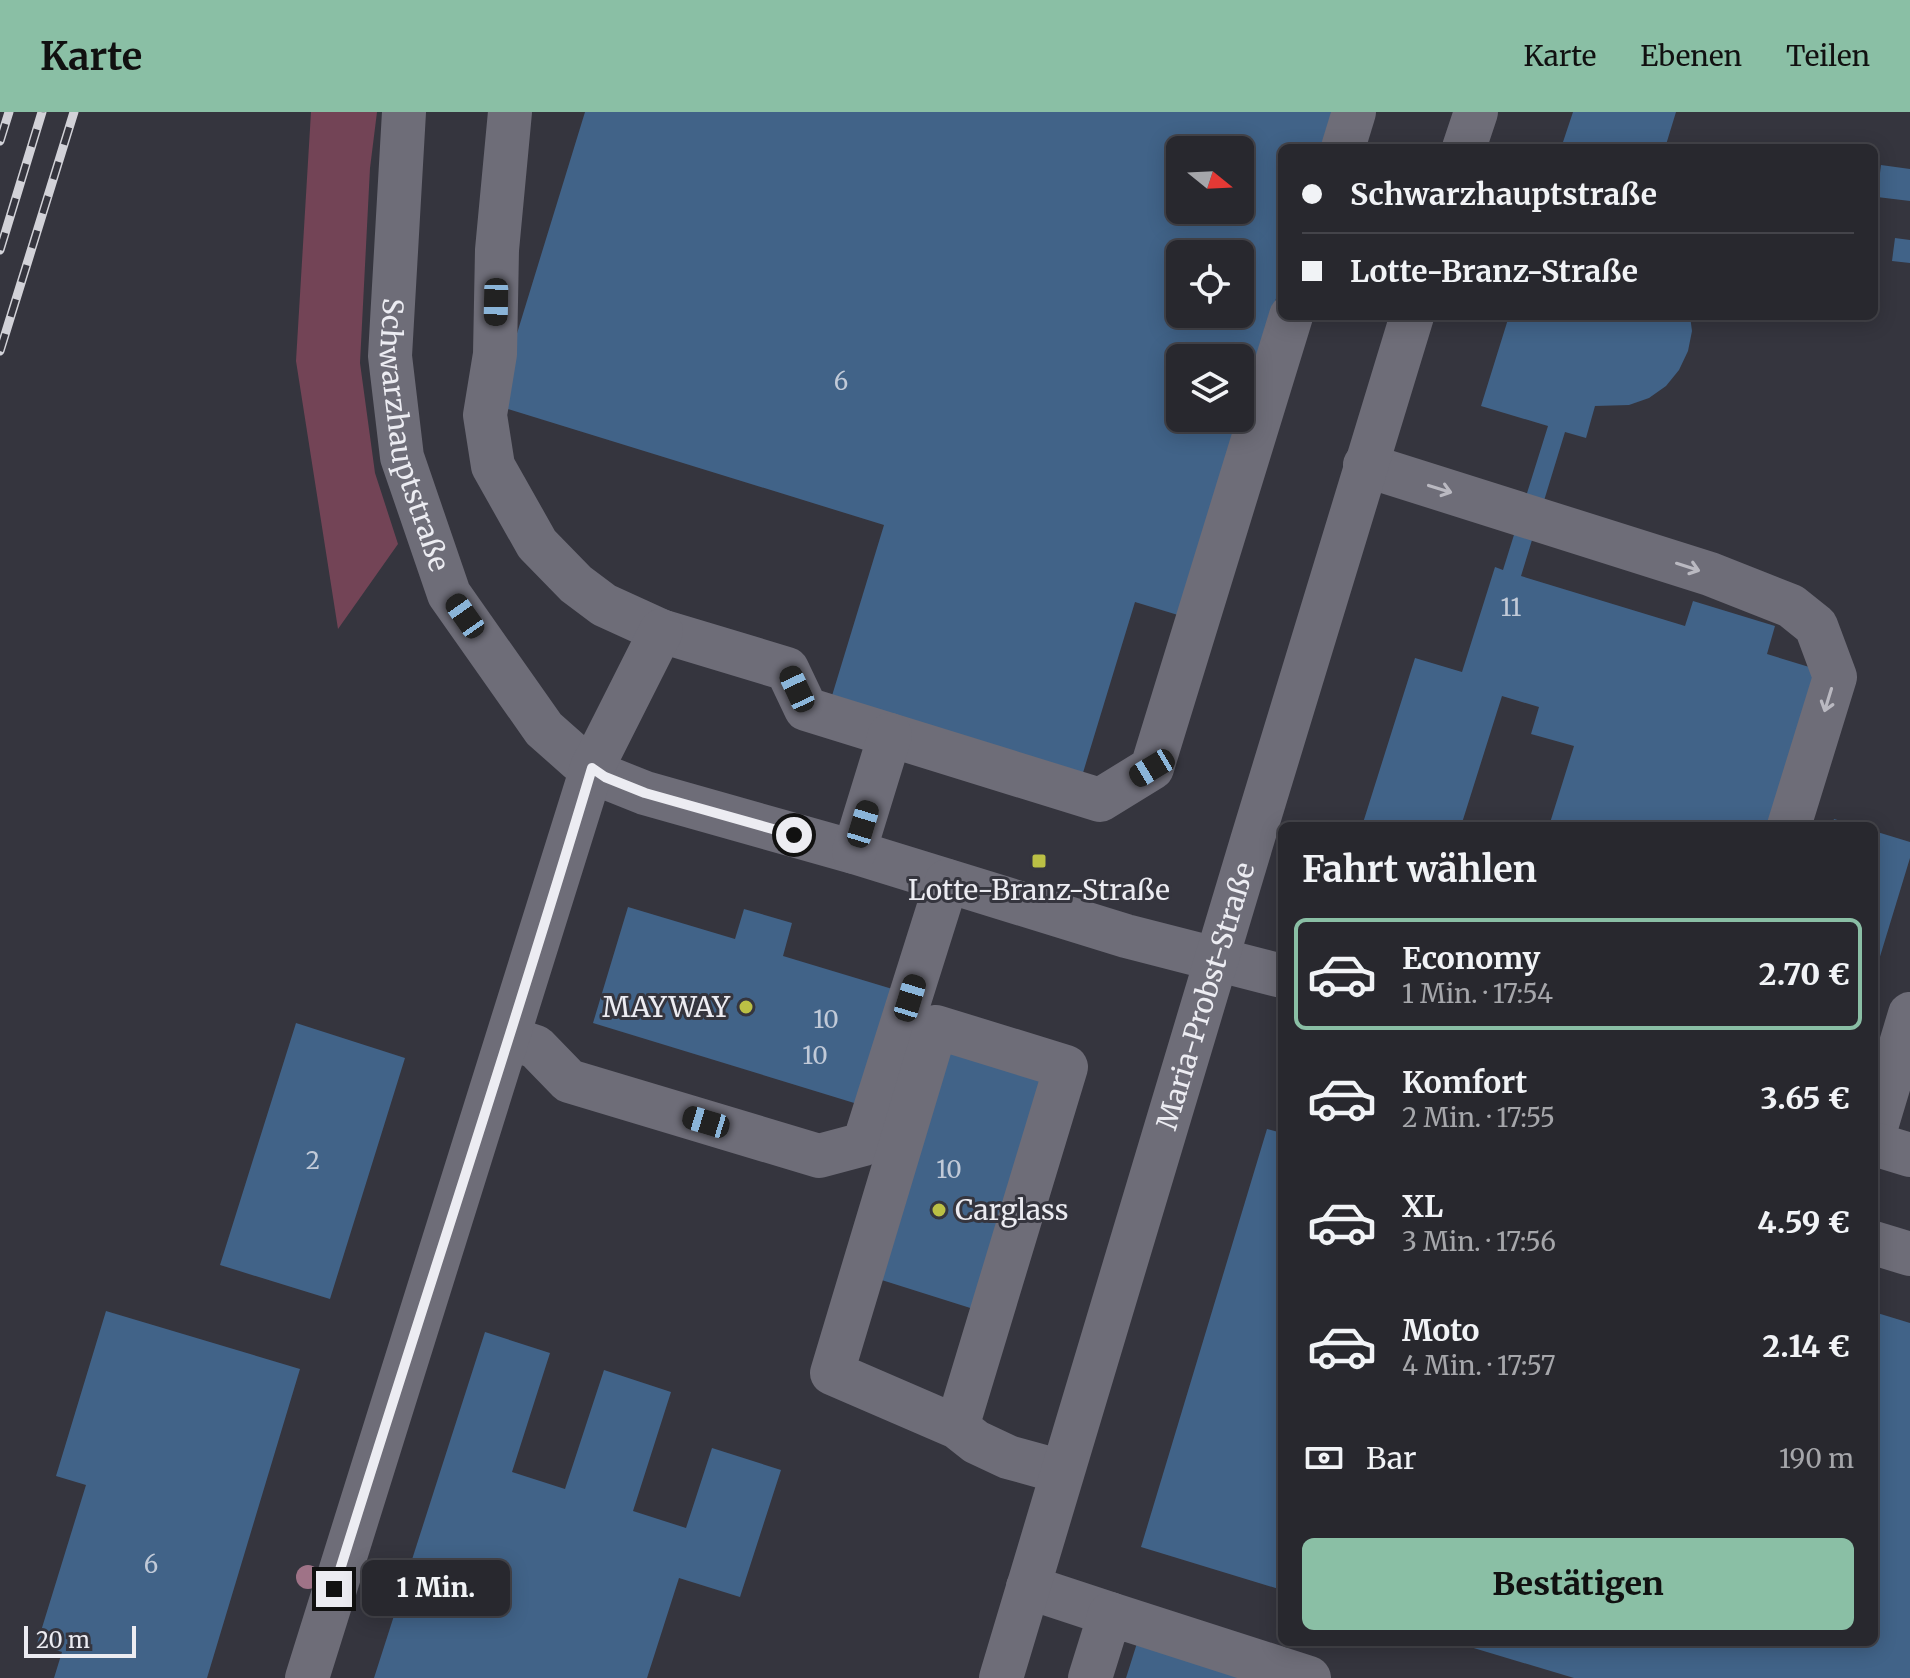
<!DOCTYPE html>
<html lang="de">
<head>
<meta charset="utf-8">
<style>
  body { margin:0; font-family:Merriweather,serif; background:#34343a; color:#f1f3f6; height:100vh; display:flex; flex-direction:column; font-size:30px; white-space:nowrap }
  * { box-sizing:border-box; margin:0 }
  p { font-size:26px; color:#a5a6aa }
  .icon { flex:none; width:44px; height:44px; fill:none; stroke:currentColor; stroke-width:2; stroke-linecap:round; stroke-linejoin:round }
  .map { position:relative; flex:1; overflow:hidden }
  .drawer { position:absolute; left:1278px; top:710px; width:600px; height:824px; display:flex; flex-direction:column; background:#28282e; border-radius:12px; box-shadow:0 4px 20px #0003,0 0 0 2px #44444a }
  .drawer>* { flex:none }
  .hud { position:absolute; left:1278px; top:32px; width:600px; height:176px; border-radius:12px; box-shadow:0 4px 20px #0003,0 0 0 2px #44444a; display:grid; align-content:center; height:176px; padding:0 24px; background:#28282e }
  .needle { width:52px; rotate:108deg }
  .tools { position:absolute; left:1166px; top:24px; display:grid; gap:16px }
  .tools a { display:grid; place-items:center; width:88px; height:88px; border-radius:12px; background:#28282e; box-shadow:0 4px 20px #0003,0 0 0 2px #44444a; font-size:40px }
  .scale { position:absolute; left:24px; bottom:20px; width:112px; box-sizing:border-box; padding-left:8px; border:4px solid #ececf2; border-top:0; font-size:22px; line-height:28px; white-space:nowrap; color:#ececf2; -webkit-text-stroke:6px #35353e; paint-order:stroke }
  .end { position:absolute; width:36px; height:36px; margin:-18px; border:10px solid #ececf2; background:#111; box-shadow:0 0 0 4px #111 }
  .from { border-radius:50% }
  .bubble { position:absolute; height:56px; border-radius:12px; background:#28282e; box-shadow:0 4px 20px #0003,0 0 0 2px #44444a; font-size:26px; font-weight:800; line-height:56px; text-align:center }
  .car { position:absolute; width:24px; height:48px; margin:-24px -12px; border-radius:10px; box-shadow:0 0 6px 2px #0007; background:linear-gradient(#222 24%,#8ab4d8 0 40%,#222 0 76%,#8ab4d8 0 86%,#222 0) }
  .hud b { display:flex; align-items:center; gap:28px; height:76px; font-size:30px }
  .hud b+b { border-top:2px solid #44444a }
  .hud i { width:20px; height:20px; background:#f1f3f6 }
  ul { padding:0; list-style:none }
  li { display:flex; align-items:center; gap:24px; height:112px; margin:0 16px 12px; padding:0 8px; border:4px solid transparent; border-radius:12px }
  li div { flex:1 }
  li b { display:block; font-size:30px }
  li em { font-style:normal; font-weight:800 }
  li.selected { border-color:#8abfa5 }
  li>.icon { width:72px; height:72px; stroke-width:1.5 }
  h2 { padding:0 24px; font-size:36px; line-height:96px }
  .pay { display:flex; align-items:center; gap:20px; height:88px; padding:0 24px; font-size:30px }
  .pay p { margin-inline-start:auto }
  .cta { display:flex; gap:16px; margin-top:auto; padding:16px 24px }
  .cta a { flex:1; height:92px; border-radius:12px; background:#8abfa5; color:#111; font-size:32px; font-weight:800; line-height:92px; text-align:center }
  header { display:flex; align-items:center; gap:48px; box-sizing:border-box; height:112px; padding:0 40px; background:#8abfa5; color:#111 }
  header strong { font-size:38px }
  nav { display:flex; gap:44px; margin-inline-start:auto; font-size:28px }
  .map>svg:first-child { display:block }
</style>
</head>
<body>
<header>
<strong>Karte</strong>
<nav><a>Karte</a><a>Ebenen</a><a>Teilen</a></nav>
</header>
<div class="map">
<svg width="1910" height="1566" viewBox="0 0 1910 1566">
  <rect width="100%" height="100%" fill="#35353e"/>
  <path fill="#734456" d="M 311,0 L 377,0 L 370,56 L 360,251 L 375,361 L 398,432 L 338,517 L 296,249 Z"/>
  <path fill="#416388" fill-rule="evenodd" d="M 585,0 L 1333,0 L 1322,36 L 1282,36 L 1282,167 L 1241,301 L 1240,246 L 1180,246 L 1180,306 L 1239,306 L 1178,503 L 1135,490 L 1082,664 L 831,587 L 884,413 L 495,293 ZM 1180,38 L 1240,38 L 1240,98 L 1180,98 ZM 1180,142 L 1240,142 L 1240,202 L 1180,202 Z
    M 1573,0 L 1676,0 L 1665,36 L 1561,36 Z
    M 1881,53 L 1910,57 L 1910,89 L 1877,85 Z
    M 1895,126 L 1910,128 L 1910,151 L 1892,149 Z
    M 1509,204 L 1690,204 L 1692,219 L 1688,239 L 1679,258 L 1666,274 L 1649,286 L 1629,293 L 1595,294 L 1586,326 L 1565,320 L 1521,464 L 1685,514 L 1693,489 L 1775,514 L 1767,542 L 1819,558 L 1771,714 L 1549,714 L 1574,634 L 1531,622 L 1539,595 L 1502,584 L 1461,714 L 1362,714 L 1415,546 L 1462,560 L 1495,455 L 1503,458 L 1548,314 L 1481,294 Z
    M 1834,707 L 1855,713 L 1855,714 L 1832,714 Z
    M 1874,719 L 1910,730 L 1910,746 L 1875,861 Z
    M 628,795 L 735,827 L 744,797 L 792,811 L 783,844 L 899,879 L 864,994 L 593,911 Z
    M 296,911 L 405,946 L 330,1187 L 220,1153 Z
    M 941,934 L 1055,970 L 983,1200 L 869,1164 Z
    M 1267,1017 L 1282,1021 L 1282,1478 L 1141,1435 Z
    M 106,1199 L 300,1257 L 207,1566 L 54,1566 L 62,1540 L 37,1532 L 86,1373 L 56,1364 Z
    M 1874,1200 L 1910,1211 L 1910,1566 L 1574,1566 L 1457,1531 L 1874,1530 Z
    M 485,1220 L 550,1241 L 512,1360 L 565,1377 L 604,1258 L 671,1280 L 633,1399 L 686,1416 L 712,1336 L 781,1358 L 740,1485 L 679,1466 L 647,1566 L 374,1566 Z
    M 1138,1528 L 1259,1566 L 1126,1566 Z"/>
  <g fill="none" stroke-linecap="round" stroke-linejoin="round">
    <g stroke="#6e6d78" stroke-width="44">
      <path id="s1" d="M 404,0 L 390,244 L 402,345 L 449,482 L 544,617 L 579,648 L 605,665 L 645,681 L 854,740 L 1126,824 L 1282,864"/>
      <path d="M 510,0 L 497,138 L 495,242 L 485,303 L 493,354 L 537,432 L 576,472 L 604,493 L 661,519 L 787,557 L 806,597 L 1100,688 L 1152,656 L 1291,204"/>
      <path d="M 1343,36 L 1354,0"/>
      <path d="M 1464,36 L 1476,0"/>
      <path d="M 1365,353 L 1710,462 L 1791,494 L 1816,514 L 1835,565 L 1789,714"/>
      <path d="M 854,740 L 890,623"/>
      <path d="M 509,926 L 536,935 L 569,969 L 819,1044 L 864,1032 L 947,769"/>
      <path d="M 1874,1022 L 1910,902"/>
      <path d="M 1874,1032 L 1910,1043"/>
      <path d="M 1874,1131 L 1910,1142"/>
      <path d="M 957,1315 L 1066,955 L 936,915 L 832,1261 L 957,1315 L 976,1330 L 1008,1345 L 1062,1360"/>
      <path d="M 1028,1475 L 1110,1502"/>
      <path d="M 307,1566 L 592,656 L 661,519"/>
      <path id="s2" d="M 1001,1566 L 1252,729 L 1412,204"/>
      <path d="M 1090,1566 L 1110,1502 L 1309,1566"/>
    </g>
    <g stroke="#d2d2d8" stroke-width="9">
      <path id="rail" d="M 0,29 L 9,0
        M 0,138 L 42,0
        M 0,239 L 74,0"/>
    </g>
    <use href="#rail" stroke="#35353e" stroke-width="6" stroke-dasharray="18" stroke-linecap="butt"/>
  </g>
  <circle fill="#9f7387" cx="308" cy="1465" r="12"/>
  <defs><path id="oneway-shaft" d="M-6 0H5M1.5-3L5.5 0L1.5 3" fill="none" stroke-width="1.6" stroke-linecap="round" stroke-linejoin="round" transform="scale(2)"/></defs>
  <g stroke="#bab9c1">
    <use href="#oneway-shaft" transform="translate(1440 377) rotate(17)"/>
    <use href="#oneway-shaft" transform="translate(1688 455) rotate(18)"/>
    <use href="#oneway-shaft" transform="translate(1828 588) rotate(107)"/>
  </g>
  <g fill="none" stroke-linecap="round" stroke-linejoin="round">
    <path stroke="#ececf2" stroke-width="10" d="M 334,1477 C 419,1203 510,931 592,656 L 605,665 L 645,681 L 794,723"/>
  </g>
  <g fill="#bbc045" stroke="#35353e" stroke-width="3">
    <rect x="1031" y="741" width="16" height="16" rx="4"/>
    <circle cx="746" cy="895" r="8"/>
    <circle cx="939" cy="1098" r="8"/>
  </g>
  <g text-anchor="middle" stroke-width="6" stroke-linejoin="round" paint-order="stroke">
    <g font-size="24" fill="#c1cad8">
      <text x="841" y="278">6</text>
      <text x="1511" y="504">11</text>
      <text x="826" y="916">10</text>
      <text x="815" y="952">10</text>
      <text x="313" y="1057">2</text>
      <text x="949" y="1066">10</text>
      <text x="151" y="1461">6</text>
    </g>
    <g font-size="28" fill="#ececf2" stroke="#35353e">
      <text dy="10" stroke="none"><textPath href="#s1" startOffset="326">Schwarzhauptstraße</textPath></text>
      <text dy="10" stroke="none"><textPath href="#s2" startOffset="712">Maria-Probst-Straße</textPath></text>
    </g>
    <g font-size="28" fill="#ececf2" stroke="#35353e">
      <text x="1039" y="788">Lotte-Branz-Straße</text>
      <text x="730" y="905" text-anchor="end">MAYWAY</text>
      <text x="955" y="1108" text-anchor="start">Carglass</text>
    </g>
  </g>
</svg>
<div class="tools">
<a><svg class="needle" viewBox="-14 -14 28 28"><path d="M0-13l5 13h-10z" fill="#e53935"/><path d="M0 13l5-13h-10z" fill="#a5a6aa"/></svg></a>
<a><svg class="icon" aria-label="locate" viewBox="0 0 24 24"><circle cx="12" cy="12" r="6"/><path d="M12 2v4M12 18v4M2 12h4M18 12h4"/></svg></a>
<a><svg class="icon" aria-label="layers" viewBox="0 0 24 24"><path d="M12 4l9 5-9 5-9-5zM3 14l9 5 9-5"/></svg></a>
</div>
<div class="scale">20 m</div>
<i class="end from" style="left:794px;top:723px"></i>
<i class="end" style="left:334px;top:1477px"></i>
<div class="bubble" style="left:362px;top:1448px;width:148px">1 Min.</div>
<i class="car" style="left:496px;top:190px;rotate:181deg"></i>
<i class="car" style="left:465px;top:504px;rotate:325deg"></i>
<i class="car" style="left:797px;top:577px;rotate:335deg"></i>
<i class="car" style="left:1152px;top:656px;rotate:239deg"></i>
<i class="car" style="left:863px;top:712px;rotate:17deg"></i>
<i class="car" style="left:910px;top:886px;rotate:17deg"></i>
<i class="car" style="left:706px;top:1010px;rotate:287deg"></i>
<div class="hud">
<b><i class="from"></i>Schwarzhauptstraße</b>
<b><i></i>Lotte-Branz-Straße</b>
</div>
<section class="drawer">
<h2>Fahrt wählen</h2>
<ul>
<li class="selected"><svg class="icon" aria-label="car" viewBox="0 0 24 24"><path d="M5 17H2v-5l4-1 3-4h7l3 4 3 1v5h-3M9 17h6M6 11h13"/><circle cx="7" cy="17" r="2"/><circle cx="17" cy="17" r="2"/></svg><div><b>Economy</b><p>1 Min. · 17:54</p></div><em>2.70 €</em></li>
<li><svg class="icon" aria-label="car" viewBox="0 0 24 24"><path d="M5 17H2v-5l4-1 3-4h7l3 4 3 1v5h-3M9 17h6M6 11h13"/><circle cx="7" cy="17" r="2"/><circle cx="17" cy="17" r="2"/></svg><div><b>Komfort</b><p>2 Min. · 17:55</p></div><em>3.65 €</em></li>
<li><svg class="icon" aria-label="car" viewBox="0 0 24 24"><path d="M5 17H2v-5l4-1 3-4h7l3 4 3 1v5h-3M9 17h6M6 11h13"/><circle cx="7" cy="17" r="2"/><circle cx="17" cy="17" r="2"/></svg><div><b>XL</b><p>3 Min. · 17:56</p></div><em>4.59 €</em></li>
<li><svg class="icon" aria-label="car" viewBox="0 0 24 24"><path d="M5 17H2v-5l4-1 3-4h7l3 4 3 1v5h-3M9 17h6M6 11h13"/><circle cx="7" cy="17" r="2"/><circle cx="17" cy="17" r="2"/></svg><div><b>Moto</b><p>4 Min. · 17:57</p></div><em>2.14 €</em></li>
</ul>
<div class="pay"><svg class="icon" aria-label="cash" viewBox="0 0 24 24"><path d="M3 7h18v10H3z"/><circle cx="12" cy="12" r="2"/></svg>Bar<p>190 m</p></div>
<div class="cta"><a>Bestätigen</a></div>
</section>
</div>
</body>
</html>
